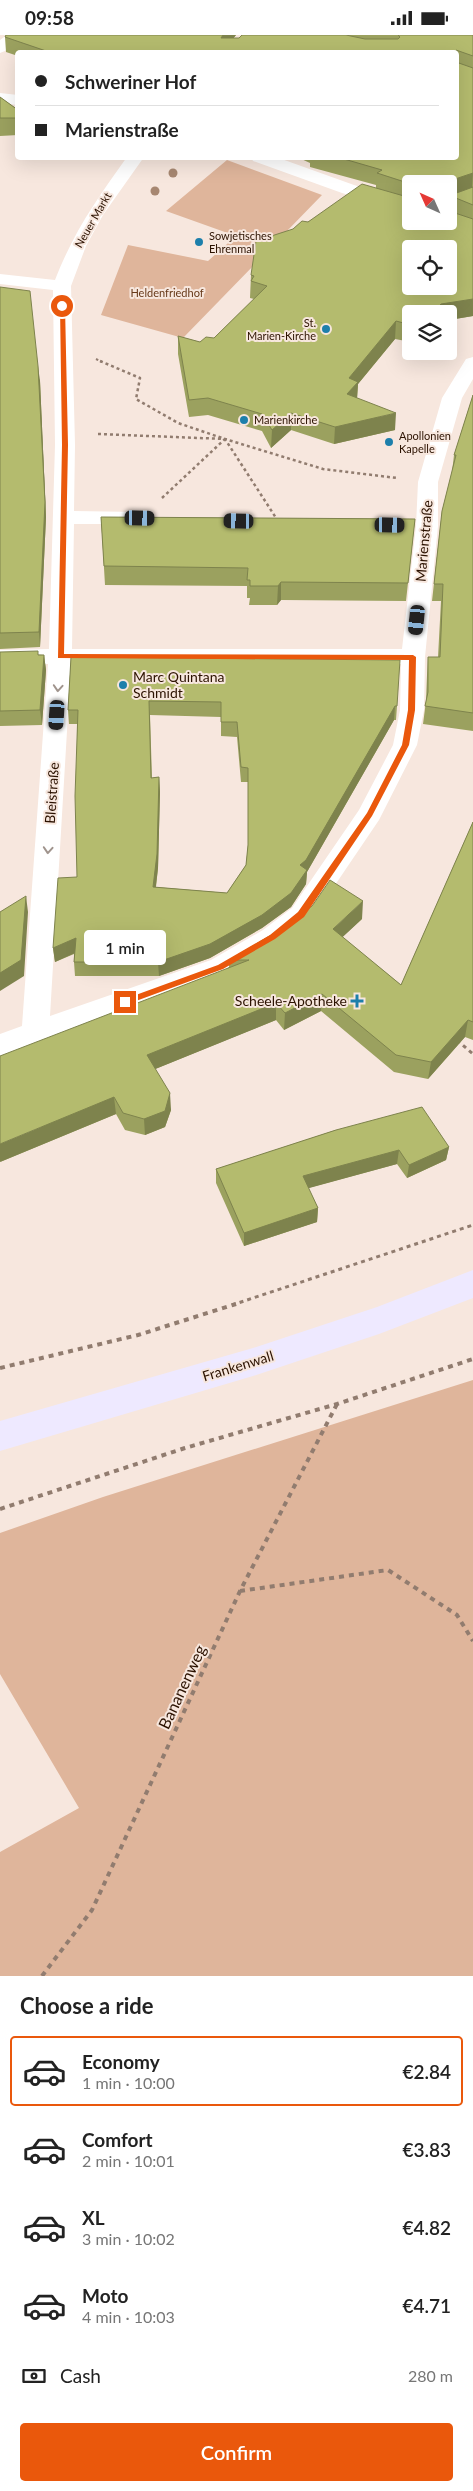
<!DOCTYPE html>
<html lang="en">
<head>
<meta charset="utf-8">
<style>
  body { margin:0; font-family:Lato,sans-serif; background:#f6f6f6; color:#222; height:100vh; display:flex; flex-direction:column; font-size:19px; white-space:nowrap }
  * { box-sizing:border-box; margin:0 }
  p { font-size:16px; color:#767676 }
  .icon { flex:none; width:28px; height:28px; fill:none; stroke:currentColor; stroke-width:2; stroke-linecap:round; stroke-linejoin:round }
  .map { position:relative; height:1941px; overflow:hidden }
  .details { display:flex; flex-direction:column; background:#fff; flex:1 }
  .details>* { flex:none }
  .guide { position:absolute; left:15px; top:15px; width:444px; height:110px; border-radius:5px; box-shadow:0 5px 20px #0002; display:grid; align-content:center; height:110px; padding:0 20px; background:#fff }
  .needle { width:32px; rotate:315deg }
  .tools { position:absolute; left:402px; top:140px; display:grid; gap:10px }
  .tools a { display:grid; place-items:center; width:55px; height:55px; border-radius:5px; background:#fff; box-shadow:0 5px 20px #0002; font-size:25px }
  .end { position:absolute; width:22px; height:22px; margin:-11px; border:6px solid #ea580c; background:#fff; box-shadow:0 0 0 2px #fff }
  .from { border-radius:50% }
  .bubble { position:absolute; height:35px; border-radius:5px; background:#fff; box-shadow:0 5px 20px #0002; font-size:16px; font-weight:600; line-height:35px; text-align:center }
  .car { position:absolute; width:15px; height:30px; margin:-15px -8px; border-radius:6px; box-shadow:0 0 4px 1px #0007; background:linear-gradient(#222 24%,#8ab4d8 0 40%,#222 0 76%,#8ab4d8 0 86%,#222 0) }
  .guide b { display:flex; align-items:center; gap:18px; height:48px; font-size:19px }
  .guide b+b { border-top:1px solid #e0e0e0 }
  .guide i { width:12px; height:12px; background:#222 }
  ul { padding:0; list-style:none }
  li { display:flex; align-items:center; gap:15px; height:70px; margin:0 10px 8px; padding:0 10px; border:2px solid transparent; border-radius:5px }
  li div { flex:1 }
  li b { display:block; font-size:19px }
  li em { font-style:normal; font-weight:600 }
  li.active { border-color:#ea580c }
  li>.icon { width:45px; height:45px; stroke-width:1.5 }
  h2 { padding:0 20px; font-size:22px; line-height:60px }
  .pay { display:flex; align-items:center; gap:12px; height:55px; padding:0 20px; font-size:19px }
  .pay p { margin-inline-start:auto }
  .cta { display:flex; gap:10px; margin-top:auto; padding:10px 20px }
  .cta a { flex:1; height:58px; border-radius:5px; background:#ea580c; color:#fff; font-size:20px; font-weight:600; line-height:58px; text-align:center }
  .status { display:flex; justify-content:space-between; align-items:center; height:35px; padding:0 25px; background:#fff; direction:ltr }
  .status svg { height:14px; fill:currentColor }
  .map>svg:first-child { display:block }
</style>
</head>
<body>
<div class="status"><b>09:58</b><svg viewBox="0 0 49 12"><path d="M0 12V9h3v3zM5 12V6h3v6zM10 12V3h3v9zM15 12V0h3v12zM26 1h20v11H26zM47 4h2v5h-2z"/></svg></div>
<div class="map">
<svg width="473" height="1941" viewBox="0 0 473 1941">
  <rect width="100%" height="100%" fill="#f7e7de"/>
  <path fill="#dfb59b" d="M 227,125 L 322,160 L 183,303 L 101,280 L 128,210 L 208,226 L 236,201 L 166,176 Z
    M 473,1345 L 473,1941 L 0,1941 L 0,1817 L 79,1773 L 0,1639 L 0,1498 L 103,1462 Z"/>
  <g fill="none" stroke-linecap="round" stroke-linejoin="round">
    <path stroke="#917c6f" stroke-width="2" stroke-dasharray="2.5 2.5" stroke-linecap="butt" d="M 96,324 L 102,327"/>
    <path stroke="#917c6f" stroke-width="2.5" stroke-dasharray="3 3" stroke-linecap="butt" d="M 100,326 L 140,343 L 136,364 L 178,388 L 225,404 L 278,486
      M 98,399 L 225,404 L 323,434 L 397,443
      M 162,463 L 225,404"/>
    <path stroke="#917c6f" stroke-width="3" stroke-dasharray="4 4" stroke-linecap="butt" d="M 457,1005 L 473,1019
      M 232,1270 L 473,1190"/>
    <path stroke="#917c6f" stroke-width="4" stroke-dasharray="5 5" stroke-linecap="butt" d="M 0,1333 L 138,1300 L 236,1269
      M 0,1474 L 185,1413 L 337,1369 L 473,1324
      M 240,1556 L 388,1535 L 457,1580 L 473,1606
      M 42,1941 L 92,1875 L 240,1556 L 337,1369"/>
    <path fill="#fff" fill-rule="evenodd" d="M 7,0 L 24,0 L 5,16 L 0,18 L 0,5 Z
      M 0,58 L 18,60 L 18,70 L 0,68 Z
      M 127,122 L 144,122 L 103,180 L 86,211 L 71,251 L 75,410 L 74,476 L 138,477 L 146,478 L 149,483 L 146,488 L 138,489 L 74,489 L 72,614 L 402,614 L 416,491 L 418,447 L 442,363 L 466,324 L 473,322 L 473,344 L 462,363 L 438,447 L 438,491 L 425,622 L 424,675 L 417,710 L 379,785 L 310,887 L 281,909 L 231,939 L 0,1021 L 0,999 L 22,991 L 48,629 L 0,631 L 0,615 L 49,614 L 55,410 L 53,255 L 0,249 L 0,239 L 55,245 C 74,196 97,164 127,122 ZM 71,629 L 401,629 L 400,675 L 393,710 L 359,775 L 292,873 L 263,895 L 211,925 L 50,981 Z
      M 251,122 L 276,122 L 354,150 L 411,168 L 411,178 L 342,158 L 253,126 Z"/>
    <path fill="#eee9ff" fill-rule="evenodd" d="M 473,1235 L 473,1263 L 379,1299 L 253,1341 L 0,1416 L 0,1386 L 253,1313 L 377,1272 Z"/>
  </g>
  <g fill="#a78771">
    <circle cx="173" cy="138" r="4.5"/>
    <circle cx="155" cy="156" r="4.5"/>
  </g>
  <path fill="#9ba15f" fill-rule="evenodd" d="M 6,0 L 236,0 L 233,3 L 239,3 L 242,0 L 473,0 L 473,281 L 449,285 L 449,279 L 411,279 L 411,307 L 395,304 L 358,349 L 357,363 L 395,395 L 334,409 L 291,395 L 271,413 L 262,396 L 208,380 L 189,382 L 178,319 L 178,301 L 200,307 L 214,303 L 254,264 L 250,263 L 251,240 L 293,194 L 376,153 L 376,150 L 310,132 L 310,128 L 297,122 L 456,122 L 456,18 L 18,18 L 18,21 L 6,17 L 5,2 ZM 411,149 L 449,149 L 411,186 Z
    M 0,62 L 18,75 L 18,100 L 0,101 Z
    M 0,252 L 40,346 L 46,482 L 40,612 L 0,614 Z
    M 473,360 L 473,696 L 423,689 L 426,666 L 427,640 L 428,622 L 438,622 L 441,566 L 432,566 L 442,476 L 452,437 L 454,420 Z
    M 101,482 L 415,484 L 406,566 L 281,565 L 277,570 L 249,570 L 250,563 L 247,563 L 247,551 L 105,550 Z
    M 0,617 L 44,620 L 46,635 L 42,690 L 0,691 Z
    M 71,622 L 397,671 L 396,685 L 394,685 L 307,837 L 306,849 L 291,872 L 262,893 L 210,923 L 159,941 L 75,941 L 74,927 L 74,919 L 55,927 L 53,913 L 77,842 L 77,689 L 69,689 L 68,675 ZM 150,680 L 221,682 L 221,701 L 237,702 L 241,747 L 248,747 L 248,810 L 246,830 L 227,858 L 156,852 L 158,833 L 160,757 L 159,742 L 152,743 Z
    M 473,787 L 473,1005 L 465,1002 L 428,1044 L 394,1037 L 321,976 L 284,995 L 276,985 L 155,1034 L 171,1075 L 165,1092 L 145,1100 L 125,1095 L 116,1079 L 0,1127 L 229,932 L 229,925 L 362,884 L 342,902 L 401,950 Z
    M 336,1095 L 449,1112 L 446,1125 L 407,1143 L 397,1129 L 308,1153 L 318,1173 L 317,1187 L 244,1211 L 216,1148 L 216,1134 Z"/>
  <path fill="#7e834d" d="M 223,0 L 236,0 L 222,18 L 221,3 Z
    M 473,138 L 472,154 L 451,162 L 449,180 L 449,146 Z
    M 473,264 L 473,281 L 449,285 L 449,279 L 432,279 L 441,269 Z
    M 396,286 L 395,304 L 358,349 L 357,364 L 347,359 L 349,343 Z
    M 38,331 L 40,346 L 46,482 L 40,612 L 39,597 Z
    M 291,378 L 291,395 L 271,413 L 272,395 Z
    M 396,378 L 395,395 L 334,409 L 335,392 Z
    M 281,547 L 281,565 L 277,570 L 278,551 Z
    M 44,620 L 46,635 L 42,690 L 40,675 Z
    M 395,671 L 394,685 L 307,837 L 306,849 L 291,872 L 262,893 L 210,923 L 159,941 L 158,927 L 300,830 Z
    M 159,742 L 160,757 L 158,833 L 154,866 L 153,852 Z
    M 26,861 L 28,877 L 24,941 L 0,956 L 0,938 Z
    M 363,866 L 362,884 L 332,912 L 333,894 Z
    M 76,903 L 77,917 L 55,927 L 53,913 Z
    M 322,959 L 321,976 L 284,995 L 285,978 Z
    M 276,968 L 276,985 L 148,1037 L 147,1020 Z
    M 468,985 L 465,1002 L 428,1044 L 431,1027 Z
    M 170,1058 L 171,1075 L 165,1092 L 145,1100 L 144,1084 Z
    M 114,1062 L 116,1079 L 0,1127 L 0,1109 Z
    M 449,1112 L 446,1125 L 407,1143 L 409,1130 Z
    M 399,1115 L 397,1129 L 302,1155 L 303,1141 Z
    M 318,1173 L 317,1187 L 244,1211 L 244,1198 Z"/>
  <path fill="#b4bb6e" stroke="#7e834d" fill-rule="evenodd" d="M 6,0 L 223,0 L 221,3 L 239,3 L 242,0 L 346,0 L 365,4 L 398,4 L 400,2 L 398,0 L 473,0 L 473,21 L 456,15 L 456,18 L 52,18 L 5,2 Z
    M 456,27 L 473,33 L 473,138 L 449,146 L 449,157 L 449,149 L 411,149 L 377,138 L 382,135 L 337,122 L 456,122 Z
    M 0,62 L 18,75 L 18,83 L 0,83 Z
    M 362,149 L 411,163 L 411,186 L 449,186 L 449,176 L 473,184 L 473,264 L 441,269 L 432,279 L 411,279 L 411,290 L 396,286 L 349,343 L 358,347 L 347,359 L 396,378 L 335,392 L 291,378 L 272,395 L 262,379 L 208,363 L 189,365 L 178,301 L 200,307 L 206,302 L 214,303 L 267,251 L 251,246 L 254,241 L 251,240 L 256,206 L 293,194 L 302,186 L 308,187 ZM 411,214 L 449,214 L 449,251 L 411,251 Z
    M 473,152 L 473,170 L 451,161 L 449,167 L 449,158 L 451,160 Z
    M 0,252 L 30,256 L 38,331 L 45,467 L 39,597 L 0,598 Z
    M 473,360 L 473,678 L 425,671 L 428,657 L 428,622 L 440,622 L 443,549 L 434,549 L 442,476 L 456,420 L 454,420 Z
    M 101,482 L 415,484 L 408,548 L 281,547 L 278,551 L 250,551 L 250,545 L 247,545 L 248,533 L 104,531 Z
    M 38,616 L 38,620 L 44,620 L 40,675 L 0,676 L 0,617 Z
    M 71,622 L 400,625 L 397,671 L 395,671 L 306,825 L 300,830 L 307,835 L 291,858 L 262,880 L 210,909 L 158,927 L 74,927 L 76,903 L 53,913 L 58,843 L 77,842 L 75,761 L 78,675 L 68,675 ZM 149,666 L 221,667 L 221,687 L 237,687 L 241,732 L 248,733 L 248,810 L 246,830 L 227,858 L 153,852 L 157,819 L 159,742 L 151,743 Z
    M 473,787 L 473,987 L 468,985 L 431,1027 L 396,1020 L 322,959 L 285,978 L 276,968 L 147,1020 L 170,1058 L 165,1076 L 144,1084 L 123,1078 L 114,1062 L 0,1109 L 0,1021 L 249,925 L 229,925 L 283,893 L 312,871 L 330,845 L 363,866 L 333,894 L 401,950 Z
    M 26,861 L 21,925 L 0,938 L 0,877 Z
    M 422,1072 L 449,1112 L 409,1130 L 399,1115 L 303,1141 L 318,1173 L 244,1198 L 216,1134 L 336,1095 Z"/>
  <defs><path id="oneway-chevron" d="M-2-3.5L2.5 0L-2 3.5" fill="none" stroke-width="1.6" stroke-linecap="round" stroke-linejoin="round" transform="scale(1.25)"/></defs>
  <g stroke="#a0948d">
    <use href="#oneway-chevron" transform="translate(58 653) rotate(94)"/>
    <use href="#oneway-chevron" transform="translate(48 815) rotate(94)"/>
  </g>
  <path fill="#ea580c" d="M 62,269 L 65,271 L 68,410 L 64,619 L 413,620 L 416,622 L 415,675 L 409,710 L 372,781 L 304,882 L 275,904 L 223,934 L 125,970 L 121,967 L 122,965 L 218,930 L 270,900 L 298,877 L 367,778 L 402,710 L 408,675 L 409,625 L 58,623 L 62,410 L 60,271 Z"/>
  <g fill="#1d7fab" stroke="#f7e7de" stroke-width="2">
    <circle cx="199" cy="207" r="5"/>
    <circle cx="326" cy="294" r="5"/>
    <circle cx="244" cy="385" r="5"/>
    <circle cx="389" cy="407" r="5"/>
    <circle cx="123" cy="650" r="5"/>
    <path d="M354.5 958.5h5v5h5v5h-5v5h-5v-5h-5v-5h5z"/>
  </g>
  <g text-anchor="middle" stroke-width="4" stroke-linejoin="round" paint-order="stroke">
    <g font-size="11" fill="#2c1201" stroke="#f7e7de">
      <text transform="translate(93 185) rotate(-60)" y="4">Neuer Markt</text>
    </g>
    <g font-size="11" fill="#2c1201" stroke="#f7e7de" text-anchor="start">
      <text x="209" y="205">Sowjetisches<tspan x="209" dy="13">Ehrenmal</tspan></text>
      <text x="316" y="292" text-anchor="end">St.<tspan x="316" dy="13">Marien-Kirche</tspan></text>
      <text x="254" y="389">Marienkirche</text>
      <text x="399" y="405">Apollonien<tspan x="399" dy="13">Kapelle</tspan></text>
    </g>
    <g font-size="11" fill="#663818" stroke="#f7e7de">
      <text x="167" y="262">Heldenfriedhof</text>
    </g>
    <g font-size="14" fill="#2c1201" stroke="#f7e7de">
      <text transform="translate(424 506) rotate(-85)" y="5">Marienstraße</text>
      <text transform="translate(52 758) rotate(-86)" y="5">Bleistraße</text>
      <text transform="translate(238 1331) rotate(-17)" y="5">Frankenwall</text>
    </g>
    <g font-size="14" fill="#2c1201" stroke="#f7e7de" text-anchor="start">
      <text x="133" y="647">Marc Quintana<tspan x="133" dy="16">Schmidt</tspan></text>
      <text x="347" y="971" text-anchor="end">Scheele-Apotheke</text>
    </g>
    <g font-size="16" fill="#2c1201" stroke="#f7e7de">
      <text transform="translate(182 1652) rotate(-65)" y="6">Bananenweg</text>
    </g>
  </g>
</svg>
<div class="tools">
<a><svg class="needle" viewBox="-14 -14 28 28"><path d="M0-13l5 13h-10z" fill="#e53935"/><path d="M0 13l5-13h-10z" fill="#767676"/></svg></a>
<a><svg class="icon" aria-label="locate" viewBox="0 0 24 24"><circle cx="12" cy="12" r="6"/><path d="M12 2v4M12 18v4M2 12h4M18 12h4"/></svg></a>
<a><svg class="icon" aria-label="layers" viewBox="0 0 24 24"><path d="M12 4l9 5-9 5-9-5zM3 14l9 5 9-5"/></svg></a>
</div>
<i class="end from" style="left:62px;top:271px"></i>
<i class="end" style="left:125px;top:967px"></i>
<div class="bubble" style="left:84px;top:895px;width:82px">1 min</div>
<i class="car" style="left:140px;top:483px;rotate:91deg"></i>
<i class="car" style="left:239px;top:486px;rotate:271deg"></i>
<i class="car" style="left:390px;top:490px;rotate:91deg"></i>
<i class="car" style="left:417px;top:585px;rotate:186deg"></i>
<i class="car" style="left:57px;top:680px;rotate:184deg"></i>
<div class="guide">
<b><i class="from"></i>Schweriner Hof</b>
<b><i></i>Marienstraße</b>
</div>
</div>
<section class="details">
<h2>Choose a ride</h2>
<ul>
<li class="active"><svg class="icon" aria-label="car" viewBox="0 0 24 24"><path d="M5 17H2v-5l4-1 3-4h7l3 4 3 1v5h-3M9 17h6M6 11h13"/><circle cx="7" cy="17" r="2"/><circle cx="17" cy="17" r="2"/></svg><div><b>Economy</b><p>1 min · 10:00</p></div><em>€2.84</em></li>
<li><svg class="icon" aria-label="car" viewBox="0 0 24 24"><path d="M5 17H2v-5l4-1 3-4h7l3 4 3 1v5h-3M9 17h6M6 11h13"/><circle cx="7" cy="17" r="2"/><circle cx="17" cy="17" r="2"/></svg><div><b>Comfort</b><p>2 min · 10:01</p></div><em>€3.83</em></li>
<li><svg class="icon" aria-label="car" viewBox="0 0 24 24"><path d="M5 17H2v-5l4-1 3-4h7l3 4 3 1v5h-3M9 17h6M6 11h13"/><circle cx="7" cy="17" r="2"/><circle cx="17" cy="17" r="2"/></svg><div><b>XL</b><p>3 min · 10:02</p></div><em>€4.82</em></li>
<li><svg class="icon" aria-label="car" viewBox="0 0 24 24"><path d="M5 17H2v-5l4-1 3-4h7l3 4 3 1v5h-3M9 17h6M6 11h13"/><circle cx="7" cy="17" r="2"/><circle cx="17" cy="17" r="2"/></svg><div><b>Moto</b><p>4 min · 10:03</p></div><em>€4.71</em></li>
</ul>
<div class="pay"><svg class="icon" aria-label="cash" viewBox="0 0 24 24"><path d="M3 7h18v10H3z"/><circle cx="12" cy="12" r="2"/></svg>Cash<p>280 m</p></div>
<div class="cta"><a>Confirm</a></div>
</section>
</body>
</html>
